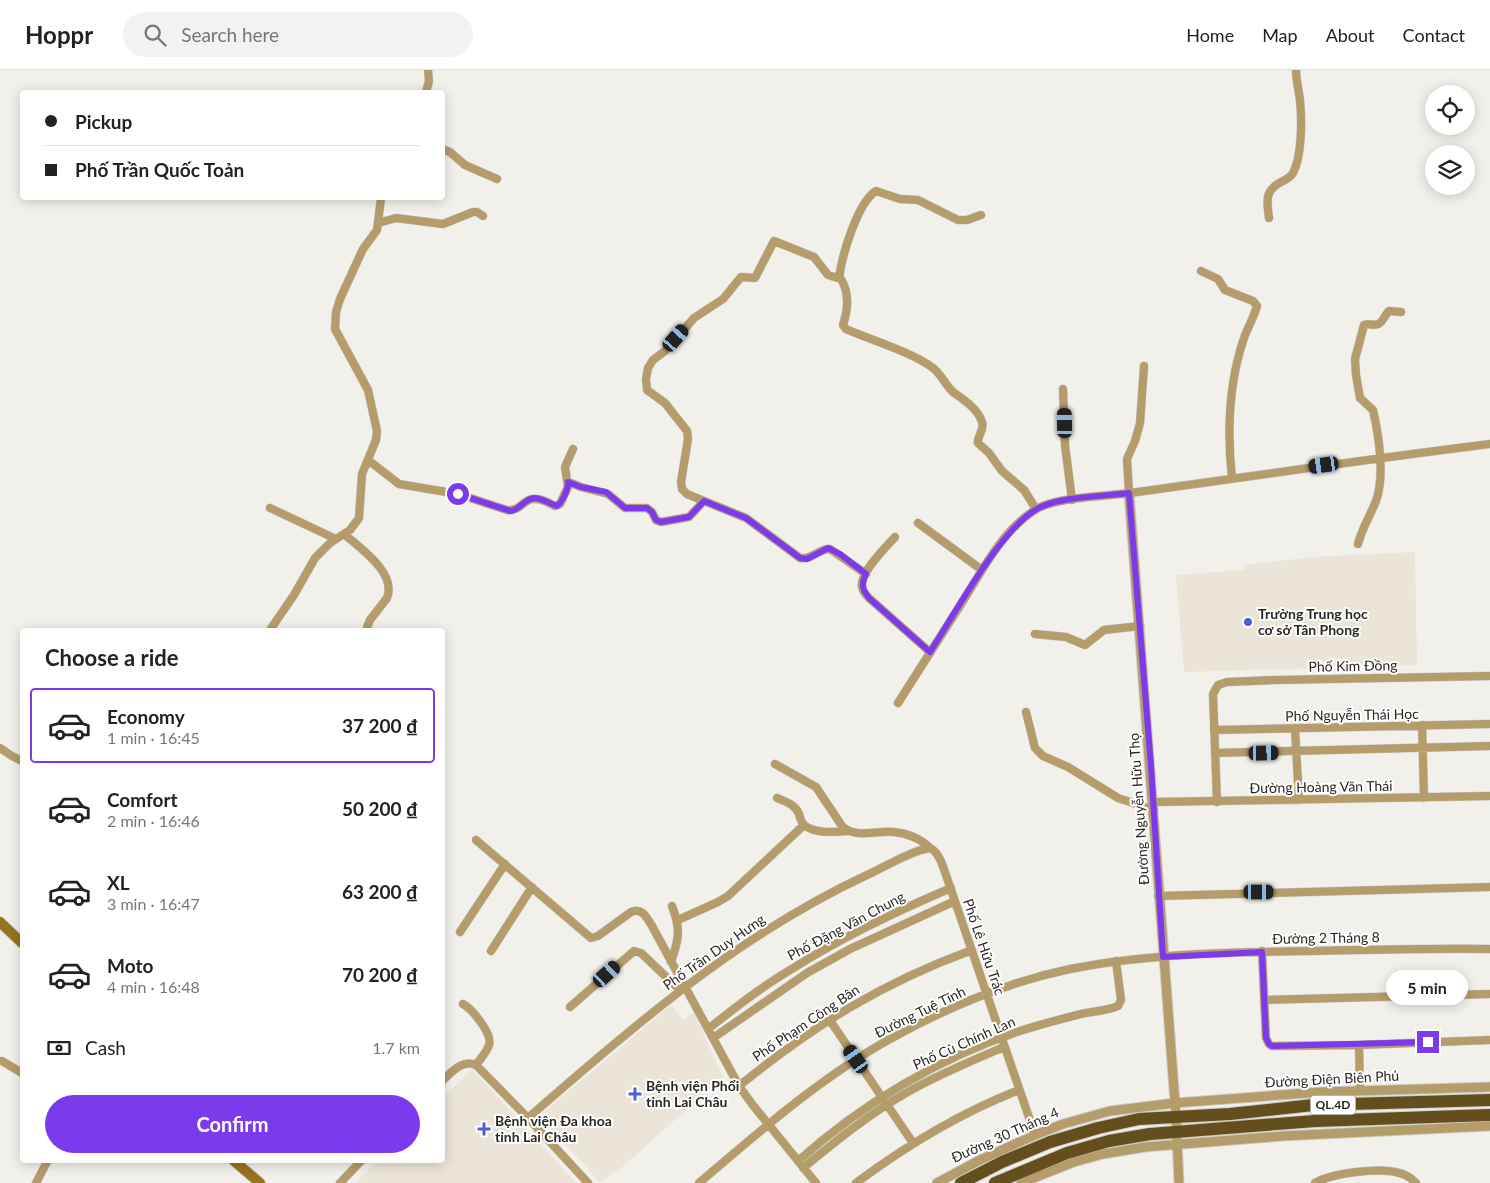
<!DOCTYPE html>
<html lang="en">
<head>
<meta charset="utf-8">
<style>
  body { margin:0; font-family:Lato,sans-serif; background:#f2f2f2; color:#222; height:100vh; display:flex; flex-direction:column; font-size:19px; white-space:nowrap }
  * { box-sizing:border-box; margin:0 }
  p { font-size:16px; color:#767676 }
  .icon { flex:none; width:28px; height:28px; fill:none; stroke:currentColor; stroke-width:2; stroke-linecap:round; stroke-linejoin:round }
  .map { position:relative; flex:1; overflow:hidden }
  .panel { position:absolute; left:20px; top:558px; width:425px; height:535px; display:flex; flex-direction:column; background:#fff; border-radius:5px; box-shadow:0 2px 12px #0003 }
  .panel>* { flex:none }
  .hud { position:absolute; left:20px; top:20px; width:425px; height:110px; border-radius:5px; box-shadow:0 2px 12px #0003; display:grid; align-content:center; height:110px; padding:0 25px; background:#fff }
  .tools { position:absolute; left:1425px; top:15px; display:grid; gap:10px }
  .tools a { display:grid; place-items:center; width:50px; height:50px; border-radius:50%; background:#fff; box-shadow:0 2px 12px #0003; font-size:25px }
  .end { position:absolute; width:22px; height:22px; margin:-11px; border:6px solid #7c3aed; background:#fff; box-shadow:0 0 0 2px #fff }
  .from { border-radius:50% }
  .bubble { position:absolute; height:35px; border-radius:18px; background:#fff; box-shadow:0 2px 12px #0003; font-size:16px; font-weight:700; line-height:35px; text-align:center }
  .car { position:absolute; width:15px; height:30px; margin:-15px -8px; border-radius:6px; box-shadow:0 0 4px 1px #0007; background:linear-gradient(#222 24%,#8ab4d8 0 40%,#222 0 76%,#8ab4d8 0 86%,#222 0) }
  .hud b { display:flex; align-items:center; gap:18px; height:48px; font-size:19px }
  .hud b+b { border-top:1px solid #e0e0e0 }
  .hud i { width:12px; height:12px; background:#222 }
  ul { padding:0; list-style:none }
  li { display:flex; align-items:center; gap:15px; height:75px; margin:0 10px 8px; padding:0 15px; border:2px solid transparent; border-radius:5px }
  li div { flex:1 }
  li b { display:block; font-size:19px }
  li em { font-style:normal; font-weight:700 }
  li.on { border-color:#7c3aed }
  li>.icon { width:45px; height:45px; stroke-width:1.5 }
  h2 { padding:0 25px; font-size:22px; line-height:60px }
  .pay { display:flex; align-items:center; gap:12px; height:55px; padding:0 25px; font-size:19px }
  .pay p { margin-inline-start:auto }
  .primary-button { display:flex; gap:10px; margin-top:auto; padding:10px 25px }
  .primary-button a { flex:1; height:58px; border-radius:30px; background:#7c3aed; color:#fff; font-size:20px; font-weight:700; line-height:58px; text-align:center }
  header { display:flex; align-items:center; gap:30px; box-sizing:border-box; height:70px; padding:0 25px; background:#fff; border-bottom:1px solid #e0e0e0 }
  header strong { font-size:24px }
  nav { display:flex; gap:28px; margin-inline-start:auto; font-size:18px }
  .search { width:350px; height:45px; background:#f2f2f2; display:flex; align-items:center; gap:12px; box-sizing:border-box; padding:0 18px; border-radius:28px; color:#767676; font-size:19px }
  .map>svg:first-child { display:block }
</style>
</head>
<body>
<header>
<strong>Hoppr</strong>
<div class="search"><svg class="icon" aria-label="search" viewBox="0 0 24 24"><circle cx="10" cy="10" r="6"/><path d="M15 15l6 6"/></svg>Search here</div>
<nav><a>Home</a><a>Map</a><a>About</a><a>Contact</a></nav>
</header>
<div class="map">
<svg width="1490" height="1113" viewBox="0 0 1490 1113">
  <rect width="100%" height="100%" fill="#f2f0eb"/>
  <path fill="#eae4d9" d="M 1415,482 L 1417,595 L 1184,602 L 1176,505 L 1245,500 L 1245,495 L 1313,487 Z
    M 671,935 L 684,950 L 694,942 L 723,1007 L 621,1098 L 600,1112 L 541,1048 L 545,1041 Z
    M 472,999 L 576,1113 L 355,1113 L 379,1090 L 442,1090 L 443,1028 Z"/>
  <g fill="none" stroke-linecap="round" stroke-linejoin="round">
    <g stroke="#ceccc7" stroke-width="9">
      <path id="minor" d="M 426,22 L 429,11 L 428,0
        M 442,79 L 450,82 L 465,95 L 497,109
        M 1269,148 C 1267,132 1264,121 1281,112 C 1285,110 1290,108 1293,103 C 1302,86 1302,50 1300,31 C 1299,20 1296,11 1296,0
        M 378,153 L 396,148 L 443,154 L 473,142 L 477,142 L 483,146
        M 1201,201 L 1218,209 L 1225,220 L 1253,231 L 1257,236 C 1254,247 1248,257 1244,268 C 1229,312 1227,362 1232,408
        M 839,208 C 842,186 857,133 876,121 L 900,129 L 918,130 L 958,150 L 967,150 L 981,145
        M 1063,319 L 1065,375 L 1072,430
        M 368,390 L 399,414 L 458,424 L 507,440 C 521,442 524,427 536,429 C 543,429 549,433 555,436 L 560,434 L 568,417 L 565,397 L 573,379
        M 568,412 L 581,417 L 608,424 L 625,438 L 647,438 L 652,442 L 656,450 L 661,452 L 689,447 L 704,431
        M 1129,423 L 1127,389 L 1135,371 L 1140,353 L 1144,296
        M 270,438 L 336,469
        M 918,453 L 982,500
        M 344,464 C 360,478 397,503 387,528 L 370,550 L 366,560
        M 895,467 C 886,477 859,503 862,517 C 863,522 866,525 869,528 L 930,582
        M 1358,474 C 1362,458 1370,446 1376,431 C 1385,406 1379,366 1373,340 L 1360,328 L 1356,305 L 1355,289 L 1364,255 C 1369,253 1373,256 1378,254 C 1383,253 1385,244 1389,241 L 1401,242
        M 866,504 L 830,479 C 819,478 813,490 800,488 L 746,448 L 687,424 L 682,419 L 681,412 L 688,369 L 687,361 L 665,333 L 647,320 L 646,309 L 648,298 L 653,290 L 665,281 L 694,248 L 723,229 L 741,207 L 755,208 L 774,171 L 814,187 L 828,205 L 841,209 C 850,224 848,240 843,255 L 846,259 C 871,270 912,282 933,298 C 942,305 945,315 953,322 C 963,329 978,339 982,352 C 985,359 977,366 978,373 L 989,383 L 1002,401 L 1024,420 L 1036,439
        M 270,560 L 294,525 L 315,488 L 330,473 L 350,460 L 359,448 L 362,404 L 376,370 L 377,361 L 368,320 L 335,259 L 336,242 L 340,229 L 363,179 L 377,160 L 381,128
        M 1035,564 L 1066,567 L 1085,575 L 1104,560 L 1140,556
        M 898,633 C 920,599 941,565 963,531 C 983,499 1003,460 1035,440 C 1054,427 1107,426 1131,423 C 1251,406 1370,389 1490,374
        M 1026,642 L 1035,678 L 1043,686 L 1068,697 L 1118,728 L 1154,740
        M 1422,655 L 1424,728
        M 1295,659 L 1299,730
        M 1214,660 L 1490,654
        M 0,678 L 12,686 L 22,691
        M 1215,683 L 1490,676
        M 775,694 L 816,717 L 842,756 C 854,769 878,760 894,762 C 907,763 921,769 930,778
        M 777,728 C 786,732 795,734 799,744 C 800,748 801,752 804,755 C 815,764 834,762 847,761
        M 1153,732 L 1490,726
        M 1217,732 L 1213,624 L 1218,615 L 1227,612 L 1275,610 L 1490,606
        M 476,770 L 591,868 L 598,866 L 631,842 C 642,837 647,848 652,856 L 739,1016 L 752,1034 L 816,1113
        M 1158,826 L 1490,817
        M 678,850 L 718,832 L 728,826 L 804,755
        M 460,862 L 505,794
        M 491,881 L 532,817
        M 1262,881 L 1266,968 L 1269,974 L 1272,976 L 1359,975 L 1490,970
        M 671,892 C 679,869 681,859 672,836
        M 1264,930 L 1490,924
        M 463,934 C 472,939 493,964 489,975 C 487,982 480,989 476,995
        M 570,937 L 634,881 L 641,883 L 680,920
        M 829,949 L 913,1073
        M 708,959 C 736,937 764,915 795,897 C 844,866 897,841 951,818
        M 713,968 L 807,903 L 850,879 L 955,831
        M 1359,975 L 1360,1021
        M 2,991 L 22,1003
        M 442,1011 C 452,1002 462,989 476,995 L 528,1048 L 588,1113
        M 739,1016 C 814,955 882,913 972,880
        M 528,1048 C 633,956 740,864 867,805 C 885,797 910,781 930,778 C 940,783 943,797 947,808 L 1035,1065
        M 798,1091 C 862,1034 940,987 1023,960 C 1042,954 1061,949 1081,944 C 1093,941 1107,941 1118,936 L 1121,930 L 1116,891
        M 803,1098 C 836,1071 869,1044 906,1023 C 937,1005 971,991 1004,977
        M 36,1113 L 48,1090
        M 340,1113 L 362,1090
        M 699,1113 C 760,1061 820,1008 890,969 C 946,938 1008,912 1070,899 C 1150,883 1233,882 1314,881 C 1373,880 1431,878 1490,879
        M 856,1113 C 907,1075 960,1043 1019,1020
        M 1315,1113 C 1332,1103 1380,1097 1399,1103 C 1406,1104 1411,1108 1416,1113"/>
    </g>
    <g stroke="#ceccc7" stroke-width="11">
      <path id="tertiary" d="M 1129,423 L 1176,1046 L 1179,1113
        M 937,1113 L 980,1090 L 1035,1065 L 1063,1054 L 1110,1041 L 1175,1033 L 1321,1022 L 1490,1017
        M 1021,1113 L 1074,1092 L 1103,1084 L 1145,1077 L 1283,1066 L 1490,1056"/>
    </g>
    <g stroke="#ceccc7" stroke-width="12">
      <path id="secondary" d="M 0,852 L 22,873
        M 233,1090 L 260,1113"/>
    </g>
    <g stroke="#ceccc7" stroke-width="14">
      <path id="trunk" d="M 961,1113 L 1002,1092 L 1050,1072 L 1098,1058 L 1139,1049 L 1230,1044 L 1313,1035 L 1490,1030
        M 995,1113 L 1067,1083 L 1109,1071 L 1150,1064 L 1315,1051 L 1490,1045"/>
    </g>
    <use href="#minor" stroke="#b49c6b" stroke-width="8"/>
    <use href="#tertiary" stroke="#b49c6b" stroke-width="9"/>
    <use href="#secondary" stroke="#96731c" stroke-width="10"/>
    <use href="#trunk" stroke="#644e1d" stroke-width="12"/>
  </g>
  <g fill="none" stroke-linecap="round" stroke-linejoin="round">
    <path stroke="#7c3aed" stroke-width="6" d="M 458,424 L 510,441 C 520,440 524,429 534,428 C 542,428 550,434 557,436 C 563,431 568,420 568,412 L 581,417 L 606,422 L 625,438 L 647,438 L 652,442 L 656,450 L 661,452 L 689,447 L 704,431 L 746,448 L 800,488 L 807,489 L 828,478 L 840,484 L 866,504 C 861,514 862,519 869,528 L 930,582 C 954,546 1004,451 1043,436 C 1064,427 1105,426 1129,423 L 1151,696 L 1163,887 L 1262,882 L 1266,968 L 1269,974 L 1272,976 L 1428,972"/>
  </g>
  <g fill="#4d5fd4" stroke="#fff" stroke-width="2">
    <circle cx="1248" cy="552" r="5"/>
    <path d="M632.5 1016.5h5v5h5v5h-5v5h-5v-5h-5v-5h5z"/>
    <path d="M481.5 1051.5h5v5h5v5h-5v5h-5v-5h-5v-5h5z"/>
  </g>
  <g text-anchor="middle" stroke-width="4" stroke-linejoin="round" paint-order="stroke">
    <rect fill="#fff" stroke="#686866" stroke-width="1" x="1310.5" y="1025.5" width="45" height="19" rx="4"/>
    <g font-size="12" font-weight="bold" fill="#282725">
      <text x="1333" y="1039">QL.4D</text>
    </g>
    <g font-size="14" font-weight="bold" fill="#282725" stroke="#fff" text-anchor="start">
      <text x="1258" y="549">Trường Trung học<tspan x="1258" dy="16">cơ sở Tân Phong</tspan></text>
      <text x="646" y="1021">Bệnh viện Phổi<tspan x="646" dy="16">tỉnh Lai Châu</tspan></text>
      <text x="495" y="1056">Bệnh viện Đa khoa<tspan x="495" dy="16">tỉnh Lai Châu</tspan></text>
    </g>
    <g font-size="14" fill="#282725" stroke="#fff">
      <text transform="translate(1353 596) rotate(-1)" y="5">Phố Kim Đồng</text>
      <text transform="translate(1352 645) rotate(-1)" y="5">Phố Nguyễn Thái Học</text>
      <text transform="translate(1321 717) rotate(-1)" y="5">Đường Hoàng Văn Thái</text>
      <text transform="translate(1139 739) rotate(-94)" y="5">Đường Nguyễn Hữu Thọ</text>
      <text transform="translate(846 856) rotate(-28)" y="5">Phố Đặng Văn Chung</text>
      <text transform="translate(1326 868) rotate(-1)" y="5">Đường 2 Tháng 8</text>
      <text transform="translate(984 877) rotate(71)" y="5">Phố Lê Hữu Trác</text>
      <text transform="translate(714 882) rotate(-35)" y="5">Phố Trần Duy Hưng</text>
      <text transform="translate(920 942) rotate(-26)" y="5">Đường Tuệ Tĩnh</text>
      <text transform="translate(806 953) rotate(-34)" y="5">Phố Phạm Công Bân</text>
      <text transform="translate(964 973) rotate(-24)" y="5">Phố Cù Chính Lan</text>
      <text transform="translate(1332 1009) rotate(-3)" y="5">Đường Điện Biên Phủ</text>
      <text transform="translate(1005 1065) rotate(-24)" y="5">Đường 30 Tháng 4</text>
    </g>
  </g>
</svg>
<div class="tools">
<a><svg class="icon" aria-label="locate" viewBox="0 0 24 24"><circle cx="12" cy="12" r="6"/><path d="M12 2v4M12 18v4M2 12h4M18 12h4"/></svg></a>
<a><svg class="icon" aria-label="layers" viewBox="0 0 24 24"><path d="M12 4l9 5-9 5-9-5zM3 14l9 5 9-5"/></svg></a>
</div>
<i class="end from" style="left:458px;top:424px"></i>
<i class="end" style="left:1428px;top:972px"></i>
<div class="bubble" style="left:1386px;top:900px;width:82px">5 min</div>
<i class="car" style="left:676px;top:268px;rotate:41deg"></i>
<i class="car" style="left:1065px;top:353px;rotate:359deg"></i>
<i class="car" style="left:1324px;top:395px;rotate:262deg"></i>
<i class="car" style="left:1264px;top:683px;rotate:89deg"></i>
<i class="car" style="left:1259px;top:822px;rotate:90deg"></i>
<i class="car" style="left:607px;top:904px;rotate:48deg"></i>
<i class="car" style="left:856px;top:989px;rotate:325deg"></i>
<div class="hud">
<b><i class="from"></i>Pickup</b>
<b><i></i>Phố Trần Quốc Toản</b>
</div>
<section class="panel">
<h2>Choose a ride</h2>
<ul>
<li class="on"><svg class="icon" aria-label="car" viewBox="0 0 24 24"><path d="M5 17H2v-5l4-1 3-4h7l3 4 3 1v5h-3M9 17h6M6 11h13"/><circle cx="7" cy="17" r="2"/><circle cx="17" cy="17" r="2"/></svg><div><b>Economy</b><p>1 min · 16:45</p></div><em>37 200 ₫</em></li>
<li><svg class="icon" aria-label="car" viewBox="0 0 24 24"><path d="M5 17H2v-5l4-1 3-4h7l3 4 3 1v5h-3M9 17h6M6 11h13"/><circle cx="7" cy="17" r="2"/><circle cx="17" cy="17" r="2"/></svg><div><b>Comfort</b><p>2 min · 16:46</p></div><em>50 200 ₫</em></li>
<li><svg class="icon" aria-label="car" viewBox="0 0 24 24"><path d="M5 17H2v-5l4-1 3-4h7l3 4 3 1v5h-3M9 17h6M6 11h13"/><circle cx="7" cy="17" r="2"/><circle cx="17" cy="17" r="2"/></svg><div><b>XL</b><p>3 min · 16:47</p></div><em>63 200 ₫</em></li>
<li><svg class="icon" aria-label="car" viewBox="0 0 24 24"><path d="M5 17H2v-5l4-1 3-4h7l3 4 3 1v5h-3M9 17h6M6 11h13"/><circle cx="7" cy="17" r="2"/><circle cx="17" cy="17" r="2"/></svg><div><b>Moto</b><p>4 min · 16:48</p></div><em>70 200 ₫</em></li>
</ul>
<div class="pay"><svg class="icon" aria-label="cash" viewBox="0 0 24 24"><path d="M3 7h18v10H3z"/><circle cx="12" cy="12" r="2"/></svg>Cash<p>1.7 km</p></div>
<div class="primary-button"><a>Confirm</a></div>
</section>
</div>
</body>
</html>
